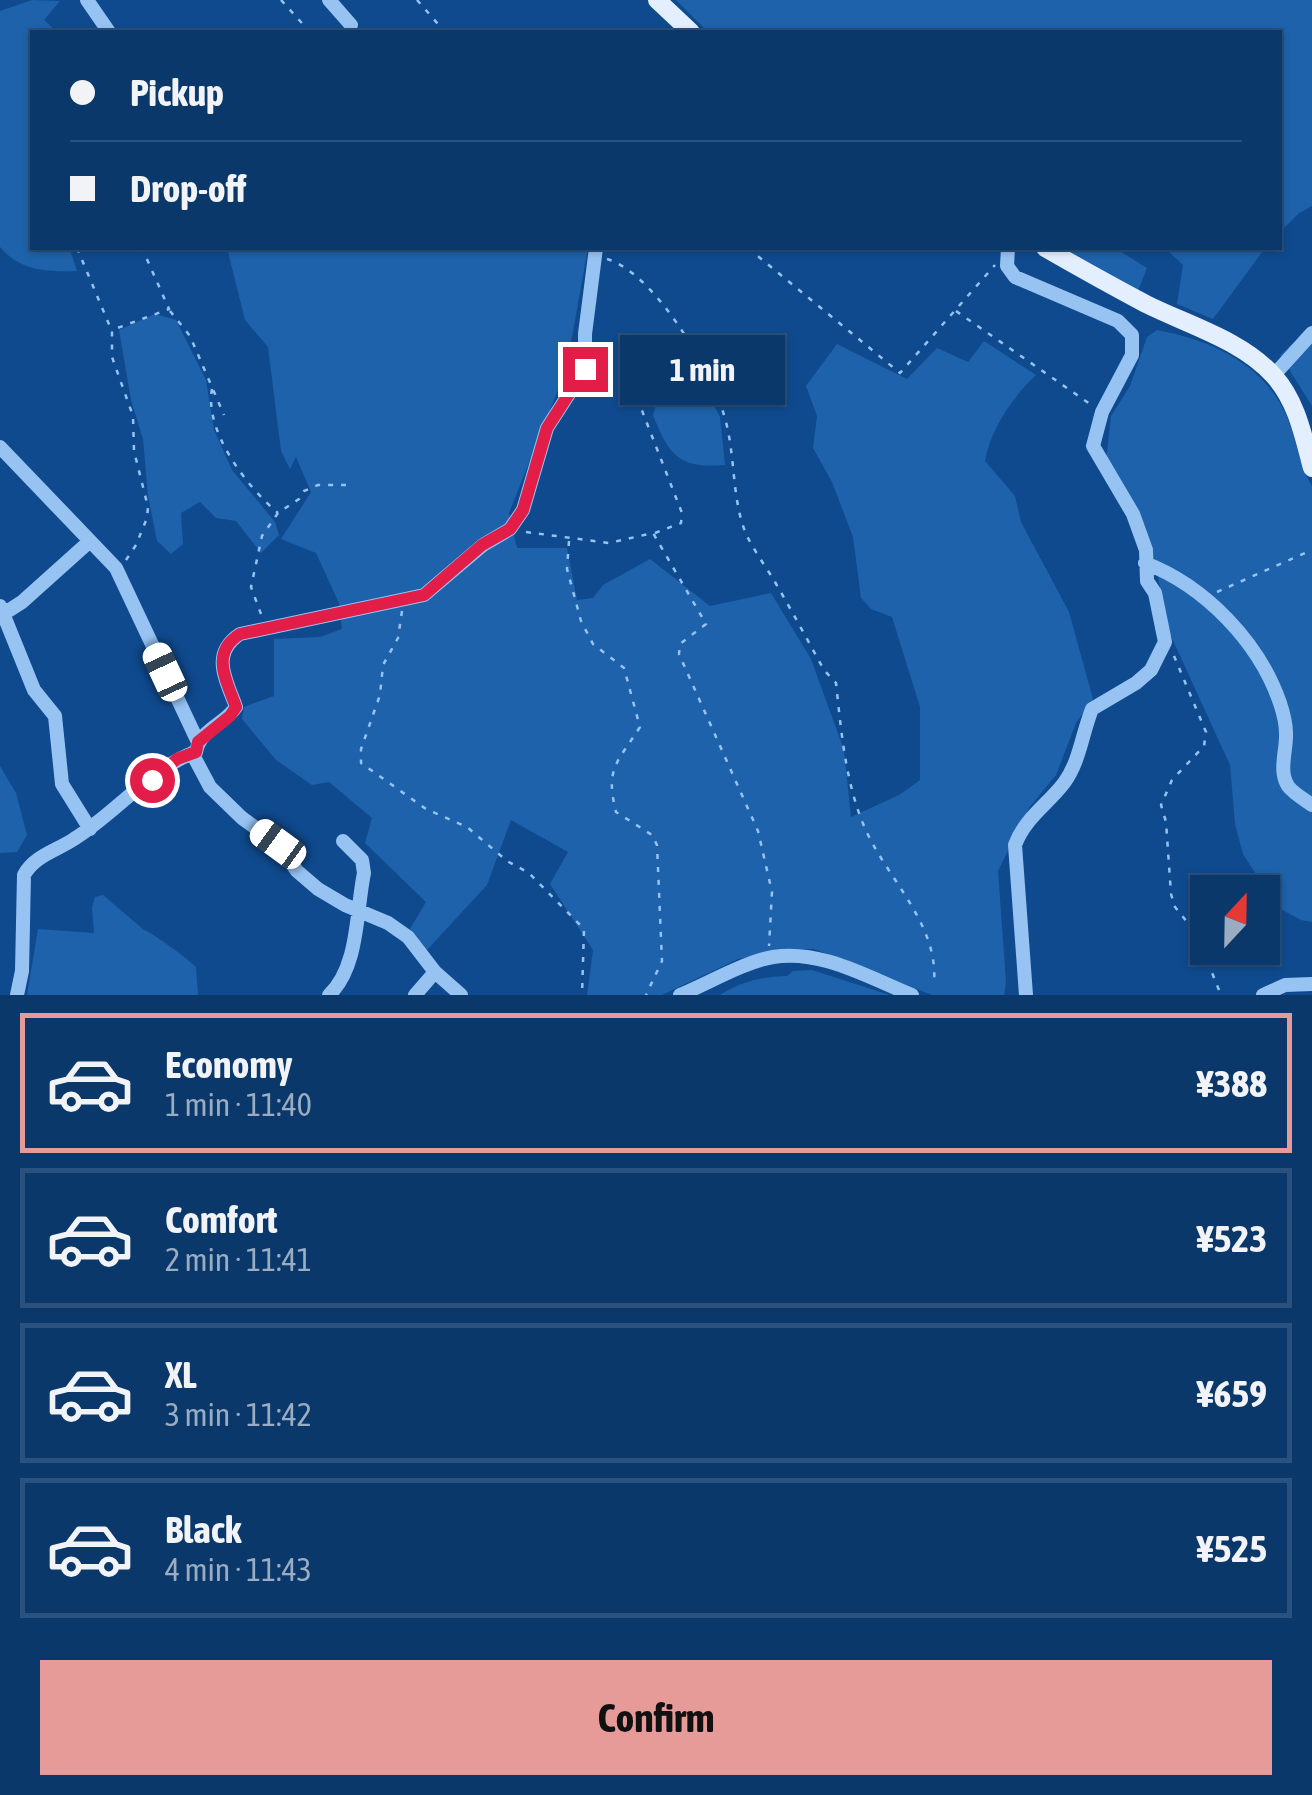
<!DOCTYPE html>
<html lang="en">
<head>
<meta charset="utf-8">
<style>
  body { margin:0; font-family:"Asap Condensed",sans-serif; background:#143f70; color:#f1f3f6; height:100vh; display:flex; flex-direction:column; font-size:38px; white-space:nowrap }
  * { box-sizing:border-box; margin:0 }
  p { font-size:32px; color:#9aacc1 }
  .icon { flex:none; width:55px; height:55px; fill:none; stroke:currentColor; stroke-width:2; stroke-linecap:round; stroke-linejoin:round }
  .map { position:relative; height:995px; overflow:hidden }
  .side { display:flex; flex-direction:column; background:#0b386a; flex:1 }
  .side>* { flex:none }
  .banner { position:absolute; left:30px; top:30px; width:1252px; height:220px; border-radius:0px; box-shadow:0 2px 8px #0004,0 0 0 2px #2b527e; display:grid; align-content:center; height:220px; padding:0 40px; background:#0b386a }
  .needle { width:65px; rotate:22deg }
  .controls { position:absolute; left:1190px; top:875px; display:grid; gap:20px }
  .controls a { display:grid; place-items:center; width:90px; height:90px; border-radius:0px; background:#0b386a; box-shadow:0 2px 8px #0004,0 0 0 2px #2b527e; font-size:50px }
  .end { position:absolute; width:45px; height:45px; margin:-22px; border:12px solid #e11d48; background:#fff; box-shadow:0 0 0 5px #fff }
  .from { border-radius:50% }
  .bubble { position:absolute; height:70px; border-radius:0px; background:#0b386a; box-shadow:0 2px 8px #0004,0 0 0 2px #2b527e; font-size:32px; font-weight:700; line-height:70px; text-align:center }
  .car { position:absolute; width:30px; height:60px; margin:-30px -15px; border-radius:12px; box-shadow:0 0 8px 2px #0007; background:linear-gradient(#fff 24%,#345 0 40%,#fff 0 76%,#345 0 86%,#fff 0) }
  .banner b { display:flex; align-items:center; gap:35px; height:95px; font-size:38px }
  .banner b+b { border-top:2px solid #2b527e }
  .banner i { width:25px; height:25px; background:#f1f3f6 }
  ul { padding:18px 0 0; list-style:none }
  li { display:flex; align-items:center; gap:30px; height:140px; margin:0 20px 15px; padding:0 20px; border:5px solid #2b527e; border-radius:0px }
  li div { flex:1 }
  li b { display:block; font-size:38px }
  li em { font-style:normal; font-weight:700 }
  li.current { border-color:#e69b98 }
  li>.icon { width:90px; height:90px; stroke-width:1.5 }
  .action { display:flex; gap:20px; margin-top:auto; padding:20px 40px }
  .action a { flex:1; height:115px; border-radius:0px; background:#e69b98; color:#111; font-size:40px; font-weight:700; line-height:115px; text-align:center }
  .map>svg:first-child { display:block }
</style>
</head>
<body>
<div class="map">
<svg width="1312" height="995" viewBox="0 0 1312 995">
  <rect width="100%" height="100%" fill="#0f4a8e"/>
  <path fill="#1e62ab" d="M 32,0 L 60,1 L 44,20 L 57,32 L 32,32 L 32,248 L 75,248 L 71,253 L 77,271 C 47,272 20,271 0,247 L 0,11 Z
    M 676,0 L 1312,0 L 1312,206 L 1299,213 L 1280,232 L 1280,32 L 708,32 Z
    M 227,248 L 588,248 L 566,370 L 509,513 L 517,548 L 567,548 L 577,600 L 593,598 L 603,585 L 650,559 L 710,606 L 771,593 L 811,659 L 844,750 L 851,817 L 899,795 L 920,780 L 920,707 L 892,617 L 871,609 L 861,598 L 853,537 L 832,482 L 813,448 L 817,416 L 806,386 L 837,344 L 907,379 L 937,348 L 968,362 L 984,341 L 1036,375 C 1012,398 991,428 985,461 L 1015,496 L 1021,522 L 1069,612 L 1093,699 L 1076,723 L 1056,775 L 1029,808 L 998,871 L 1006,982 L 1004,995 L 932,995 L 814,949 L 792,949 L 738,959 L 662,995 L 587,995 L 593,950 L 550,884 L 568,852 L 511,820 L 487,885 L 426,951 L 410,929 L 426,902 L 365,843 L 372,818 L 329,782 L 312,785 L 276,760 L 242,719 L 244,707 L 274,696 L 274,639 L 320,637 L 342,629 L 339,603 L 316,553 L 281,539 L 311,492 L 296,457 L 290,469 L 281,451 L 268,347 L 245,320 Z
    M 1064,248 L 1115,248 L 1147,268 L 1138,291 Z
    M 1165,248 L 1265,248 L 1213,319 L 1177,304 L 1183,265 Z
    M 155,314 L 176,320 L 206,380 L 214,430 L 232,470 L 275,522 L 279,535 L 261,553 L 236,521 L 216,518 L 200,502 L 181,513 L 183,544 L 171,554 L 157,541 L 148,496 L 143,439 L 131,400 L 119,330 Z
    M 1312,326 L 1312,406 L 1280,355 Z
    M 1157,330 C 1212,340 1266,365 1288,419 C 1297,442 1299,465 1312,486 L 1312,922 L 1301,920 L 1277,907 L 1243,854 L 1235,824 L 1230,765 L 1165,623 L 1158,576 L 1146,533 L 1106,462 L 1111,416 L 1130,386 L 1147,337 Z
    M 691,371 L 697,373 L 720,417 L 725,465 C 680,469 669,456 653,415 L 658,399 Z
    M 0,766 L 16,793 L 27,835 L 17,852 L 0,853 Z
    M 103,895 L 144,930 C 153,933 188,959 196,967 L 198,995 L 27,995 L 38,929 L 94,933 L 92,908 L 95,897 Z
    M 812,970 L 890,995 L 720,995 C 743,981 761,977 787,976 L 793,971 Z"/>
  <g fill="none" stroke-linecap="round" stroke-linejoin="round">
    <path stroke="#97c3f3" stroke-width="2.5" stroke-dasharray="5 8" stroke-linecap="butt" d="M 281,0 L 310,32
      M 417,0 L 445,32
      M 77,248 L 111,329
      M 748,248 L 900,373 L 995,265
      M 607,259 C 654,273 710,368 724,415 C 736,453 731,501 747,536 C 755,552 766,567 775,582 C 792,611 808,641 824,670 L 836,683 C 841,729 845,778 862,821 C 883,876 939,921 934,983
      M 170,311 L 190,336 L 224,415
      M 956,311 L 1090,404
      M 212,389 C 204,431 247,487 278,513
      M 526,532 L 609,543 L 653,533 L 706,624 L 680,644 L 679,654 L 758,831 L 772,892 L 769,946
      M 655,533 L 681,523 L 682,513 L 632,385 L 633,357 C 649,342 669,348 688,351 L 692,348
      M 569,541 L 567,569 L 581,621 L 593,644 L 624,668 L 640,727 C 617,763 605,768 616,812 L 652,835 L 657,845 L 662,961 L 646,995
      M 126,560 L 136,545 L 147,518 L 148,507 L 134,451 L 133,416 L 112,357 L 112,330 L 169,309 L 142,248
      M 1217,592 L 1312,550
      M 402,611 L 398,638 L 383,665 L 380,695 L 361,749 L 361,763 L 426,809 L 467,827 L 507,861 L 529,873 L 584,929 L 582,995
      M 261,614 L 251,587 L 262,536 L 278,513 L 299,499 L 304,491 L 318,485 L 346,485
      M 1174,656 L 1206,732 L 1204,746 L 1172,780 L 1161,805 L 1166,822 L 1171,894 L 1175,907 L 1196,933 L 1221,995"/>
    <path stroke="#97c3f3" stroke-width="14" d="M 87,0 L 109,32
      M 329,0 L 351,25
      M 1008,248 L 1007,266 L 1015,277 L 1118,321 L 1132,335 L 1132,355 L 1102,412 L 1093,446 L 1133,514 L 1146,550 L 1147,581 L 1155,593 L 1165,642 L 1151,670 L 1136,683 L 1092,709 C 1082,734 1080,761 1064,783 C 1047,805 1025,818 1015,845 L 1026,995
      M 1273,376 L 1312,333
      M 0,447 L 116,568 L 198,742
      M 1145,563 C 1205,586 1259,642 1280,703 C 1283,712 1286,724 1286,733 C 1287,750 1278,771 1288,786 C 1293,793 1305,800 1312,805
      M 0,606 L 34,690 L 55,716 L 62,784 L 90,829
      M 0,616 L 22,602 L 90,541
      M 192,753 L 210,787 L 242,818 L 278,844 L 297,871 L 318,889 L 345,905 L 388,923 L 408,937 L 435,972 L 461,995
      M 17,995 L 22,971 L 24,875 C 34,856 56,851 74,839 C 115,814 152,767 196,752 C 200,729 225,724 236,707 C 226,679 210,654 240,634 L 424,595 L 483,545 L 510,529 L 523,510 L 547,428 L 585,369 L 585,334 L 596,248
      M 329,995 C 359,967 356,911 364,873 L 362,860 L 343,841
      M 415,995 L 435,972
      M 680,995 C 707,984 744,962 773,957 C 821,949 869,978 912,995
      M 1263,995 L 1285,985 L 1312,984"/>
    <path stroke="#e3efff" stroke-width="18" d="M 657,0 L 691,32
      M 1045,248 C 1078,267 1112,286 1146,304 C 1188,325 1242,340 1274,376 C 1297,402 1303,435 1312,468"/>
  </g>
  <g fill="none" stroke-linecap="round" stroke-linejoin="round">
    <path stroke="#e11d48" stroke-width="12" d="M 152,780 L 177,759 L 196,752 L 198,742 L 230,716 L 236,707 C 226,679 210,653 240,634 L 424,595 L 482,545 L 510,529 L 523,510 L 547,428 L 585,369"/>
  </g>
</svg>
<div class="controls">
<a><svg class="needle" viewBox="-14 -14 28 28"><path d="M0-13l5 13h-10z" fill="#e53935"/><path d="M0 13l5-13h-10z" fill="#9aacc1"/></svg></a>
</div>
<i class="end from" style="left:152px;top:780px"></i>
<i class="end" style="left:585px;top:369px"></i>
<div class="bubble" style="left:620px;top:335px;width:165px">1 min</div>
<i class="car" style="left:165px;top:672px;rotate:335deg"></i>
<i class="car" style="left:278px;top:844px;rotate:306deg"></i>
<div class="banner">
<b><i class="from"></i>Pickup</b>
<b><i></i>Drop-off</b>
</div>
</div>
<section class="side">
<ul>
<li class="current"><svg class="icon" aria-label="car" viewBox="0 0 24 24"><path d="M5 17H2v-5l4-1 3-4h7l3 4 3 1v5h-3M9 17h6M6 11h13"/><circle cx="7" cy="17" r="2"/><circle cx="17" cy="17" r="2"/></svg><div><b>Economy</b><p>1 min · 11:40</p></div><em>¥388</em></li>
<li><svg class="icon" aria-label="car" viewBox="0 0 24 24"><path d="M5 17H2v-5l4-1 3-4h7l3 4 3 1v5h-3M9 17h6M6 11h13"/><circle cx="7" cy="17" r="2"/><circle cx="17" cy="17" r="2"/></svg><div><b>Comfort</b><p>2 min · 11:41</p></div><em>¥523</em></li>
<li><svg class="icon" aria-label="car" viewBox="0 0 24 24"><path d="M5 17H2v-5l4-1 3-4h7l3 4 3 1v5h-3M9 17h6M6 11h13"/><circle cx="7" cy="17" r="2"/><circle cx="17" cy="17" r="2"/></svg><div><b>XL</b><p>3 min · 11:42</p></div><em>¥659</em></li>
<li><svg class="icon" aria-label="car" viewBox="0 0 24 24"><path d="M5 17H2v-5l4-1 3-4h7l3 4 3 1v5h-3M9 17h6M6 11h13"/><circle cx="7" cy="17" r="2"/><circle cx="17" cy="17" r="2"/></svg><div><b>Black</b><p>4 min · 11:43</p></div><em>¥525</em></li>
</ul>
<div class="action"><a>Confirm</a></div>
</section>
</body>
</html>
